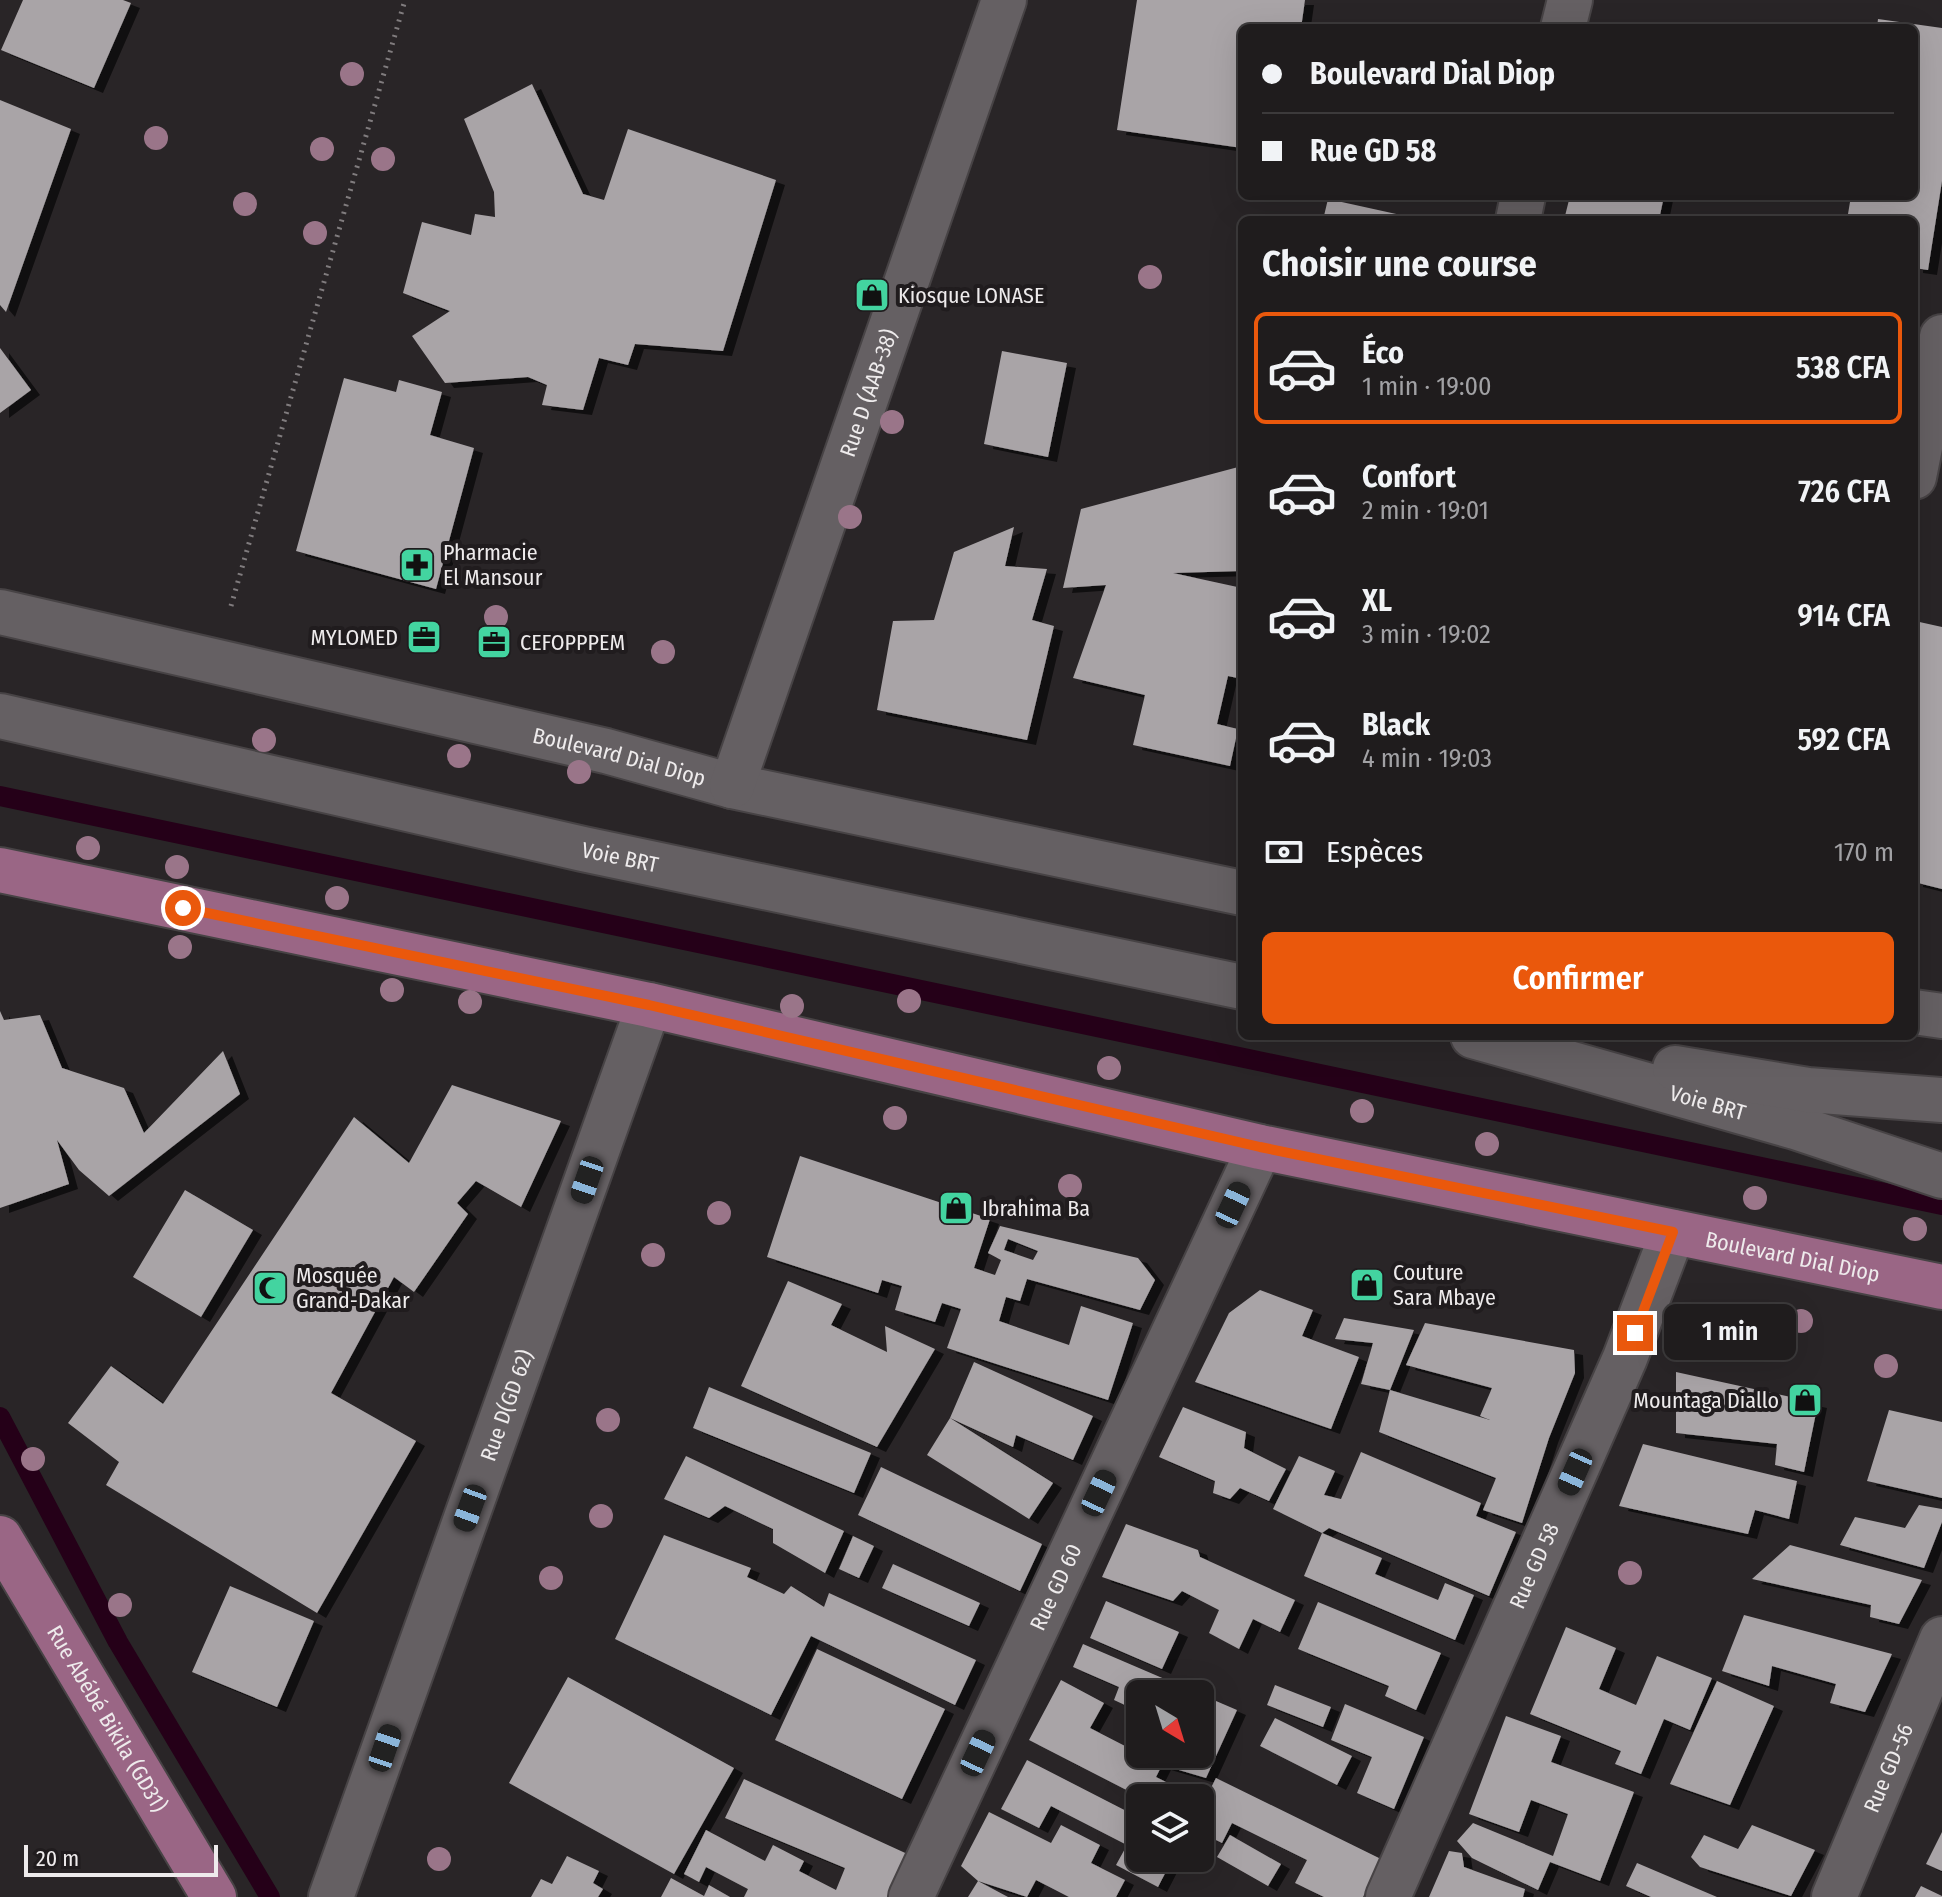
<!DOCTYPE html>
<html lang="fr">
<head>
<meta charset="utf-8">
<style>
  body { margin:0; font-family:"Fira Sans Condensed",sans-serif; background:#2c292a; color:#f1f3f6; height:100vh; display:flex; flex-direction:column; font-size:30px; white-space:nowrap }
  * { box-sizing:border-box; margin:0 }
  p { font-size:26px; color:#a1a1a4 }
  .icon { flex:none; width:44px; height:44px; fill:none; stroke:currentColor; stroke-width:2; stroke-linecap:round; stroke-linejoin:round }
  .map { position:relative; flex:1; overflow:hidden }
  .side { position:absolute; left:1238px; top:216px; width:680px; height:824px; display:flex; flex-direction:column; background:#1f1c1d; border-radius:12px; box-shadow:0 8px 32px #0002,0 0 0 2px #3c3a3b }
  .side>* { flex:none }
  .hud { position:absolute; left:1238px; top:24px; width:680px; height:176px; border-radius:12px; box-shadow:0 8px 32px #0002,0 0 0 2px #3c3a3b; display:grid; align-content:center; height:176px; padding:0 24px; background:#1f1c1d }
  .needle { width:52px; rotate:142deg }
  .controls { position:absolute; left:1126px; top:1680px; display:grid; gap:16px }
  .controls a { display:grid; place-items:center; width:88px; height:88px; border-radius:12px; background:#1f1c1d; box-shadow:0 8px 32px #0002,0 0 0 2px #3c3a3b; font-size:40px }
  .scale { position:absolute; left:24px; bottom:20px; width:194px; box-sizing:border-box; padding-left:8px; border:4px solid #eeebec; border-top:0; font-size:22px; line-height:28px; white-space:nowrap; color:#eeebec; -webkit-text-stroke:6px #201c1e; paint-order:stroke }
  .end { position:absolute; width:36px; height:36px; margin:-18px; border:10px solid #ea580c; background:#fff; box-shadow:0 0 0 4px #fff }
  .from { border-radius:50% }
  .bubble { position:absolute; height:56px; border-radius:12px; background:#1f1c1d; box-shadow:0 8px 32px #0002,0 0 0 2px #3c3a3b; font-size:26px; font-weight:600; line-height:56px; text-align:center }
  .car { position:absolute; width:24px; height:48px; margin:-24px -12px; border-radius:10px; box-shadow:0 0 6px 2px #0007; background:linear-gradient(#222 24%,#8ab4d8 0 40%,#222 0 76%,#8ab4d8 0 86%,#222 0) }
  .hud b { display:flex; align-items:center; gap:28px; height:76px; font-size:30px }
  .hud b+b { border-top:2px solid #3c3a3b }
  .hud i { width:20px; height:20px; background:#f1f3f6 }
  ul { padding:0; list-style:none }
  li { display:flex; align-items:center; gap:24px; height:112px; margin:0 16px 12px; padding:0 8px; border:4px solid transparent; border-radius:12px }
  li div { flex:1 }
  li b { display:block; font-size:30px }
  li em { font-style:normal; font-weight:600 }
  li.selected { border-color:#ea580c }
  li>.icon { width:72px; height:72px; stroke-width:1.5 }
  h2 { padding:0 24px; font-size:36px; line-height:96px }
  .pay { display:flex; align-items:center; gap:20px; height:88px; padding:0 24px; font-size:30px }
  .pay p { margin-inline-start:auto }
  .cta { display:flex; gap:16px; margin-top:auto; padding:16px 24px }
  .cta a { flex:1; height:92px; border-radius:12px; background:#ea580c; color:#fff; font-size:32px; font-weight:600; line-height:92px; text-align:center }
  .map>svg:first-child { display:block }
</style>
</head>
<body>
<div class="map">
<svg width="1942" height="1897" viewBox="0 0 1942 1897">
  <defs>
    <filter id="shadow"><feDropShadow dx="9" dy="5" stdDeviation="0" flood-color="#0009"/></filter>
  </defs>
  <rect width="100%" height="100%" fill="#292527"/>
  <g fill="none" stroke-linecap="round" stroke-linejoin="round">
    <path stroke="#250018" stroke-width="20" d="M 0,796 L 1942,1205
      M 0,1417 L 118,1642 L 270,1897"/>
  </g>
  <path fill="#a9a4a7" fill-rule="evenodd" filter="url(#shadow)" d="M 23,0 L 123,0 L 131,3 L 94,88 L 1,50 Z
    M 1137,0 L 1305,0 L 1301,28 L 1242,28 L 1242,148 L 1117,130 Z
    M 1878,19 L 1942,28 L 1942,181 L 1928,270 L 1914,268 L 1914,220 L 1847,220 L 1851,196 L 1914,196 L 1914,28 L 1877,28 Z
    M 532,84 L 583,194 L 604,200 L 628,129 L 776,180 L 723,351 L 635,344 L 628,365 L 599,358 L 583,410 L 542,405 L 547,385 L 528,377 L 445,383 L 412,336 L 450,311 L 403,293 L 422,222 L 471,235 L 475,214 L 495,217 L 494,192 L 464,119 Z
    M 0,100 L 71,129 L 6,312 L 0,305 Z
    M 1570,196 L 1664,196 L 1659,220 L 1564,220 Z
    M 1328,199 L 1419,219 L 1419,220 L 1323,220 Z
    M 0,348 L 31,390 L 0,413 Z
    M 1002,351 L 1067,363 L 1048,457 L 984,444 Z
    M 344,378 L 396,392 L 399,380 L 442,392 L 430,435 L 474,448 L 436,589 L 296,551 Z
    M 1242,466 L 1242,571 L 1173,573 L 1242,588 L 1242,679 L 1228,676 L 1217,724 L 1238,729 L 1230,766 L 1133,745 L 1145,695 L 1073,678 L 1106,585 L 1063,588 L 1081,509 Z
    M 1014,527 L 1005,566 L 1047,569 L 1032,620 L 1054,626 L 1027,740 L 877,710 L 893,621 L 934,620 L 954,552 Z
    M 1915,621 L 1942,627 L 1942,889 L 1914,882 Z
    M 0,1011 L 4,1020 L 40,1015 L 62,1068 L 124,1088 L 144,1133 L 223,1051 L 240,1094 L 109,1196 L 79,1170 L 57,1140 L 69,1184 L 0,1208 Z
    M 452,1085 L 561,1121 L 521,1207 L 476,1181 L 457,1203 L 468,1214 L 414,1292 L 394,1277 L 331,1393 L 416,1441 L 317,1613 L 106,1485 L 119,1462 L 68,1423 L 111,1366 L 163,1404 L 354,1117 L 409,1163 Z
    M 800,1156 L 990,1219 L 974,1268 L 995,1275 L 1001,1260 L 988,1253 L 1000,1226 L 1138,1258 L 1155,1280 L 1140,1310 L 1027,1279 L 1020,1301 L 1006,1297 L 999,1321 L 1069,1345 L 1081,1306 L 1133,1323 L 1108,1400 L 947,1348 L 961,1309 L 942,1303 L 935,1322 L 895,1310 L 902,1286 L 882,1280 L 878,1293 L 767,1257 ZM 1008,1239 L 1038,1251 L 1033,1260 L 1004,1250 Z
    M 185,1190 L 253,1230 L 201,1317 L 133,1277 Z
    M 788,1281 L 842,1304 L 831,1325 L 887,1352 L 885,1326 L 935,1349 L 877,1447 L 741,1386 Z
    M 1260,1290 L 1313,1310 L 1302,1336 L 1359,1357 L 1331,1429 L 1195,1382 L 1229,1313 Z
    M 1344,1318 L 1414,1330 L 1390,1390 L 1490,1420 L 1480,1416 L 1492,1388 L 1406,1365 L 1425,1323 L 1574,1350 L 1575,1373 L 1549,1438 L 1522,1523 L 1483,1510 L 1496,1478 L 1379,1432 L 1390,1390 L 1361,1384 L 1373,1343 L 1335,1339 Z
    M 974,1362 L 1093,1416 L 1073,1460 L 1016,1435 L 1013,1447 L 950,1418 Z
    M 1676,1372 L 1818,1403 L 1804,1472 L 1775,1465 L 1777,1444 L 1676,1433 Z
    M 709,1387 L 871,1453 L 854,1493 L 693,1428 Z
    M 1183,1407 L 1246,1432 L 1244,1448 L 1286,1469 L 1269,1501 L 1240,1488 L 1230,1499 L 1213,1493 L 1215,1481 L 1159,1457 Z
    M 1889,1410 L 1942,1422 L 1942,1498 L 1867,1481 Z
    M 950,1418 L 1053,1483 L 1029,1519 L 927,1455 Z
    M 1643,1444 L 1797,1481 L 1789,1519 L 1755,1510 L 1748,1534 L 1619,1506 Z
    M 1361,1452 L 1481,1503 L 1476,1516 L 1516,1532 L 1489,1596 L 1329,1528 L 1322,1533 L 1382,1558 L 1375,1574 L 1438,1600 L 1445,1583 L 1474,1595 L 1455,1640 L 1304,1576 L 1322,1533 L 1273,1509 L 1299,1456 L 1335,1471 L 1324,1495 L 1341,1499 Z
    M 686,1456 L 844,1531 L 825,1573 L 773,1543 L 773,1529 L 725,1506 L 709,1518 L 664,1499 Z
    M 881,1467 L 1042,1544 L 1020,1591 L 858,1515 Z
    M 1919,1505 L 1942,1509 L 1942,1522 L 1924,1568 L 1840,1545 L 1855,1517 L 1905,1528 Z
    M 1126,1524 L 1198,1550 L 1200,1557 L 1295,1600 L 1280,1632 L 1253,1619 L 1239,1649 L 1209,1633 L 1219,1610 L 1182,1591 L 1173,1601 L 1102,1577 Z
    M 664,1535 L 751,1568 L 747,1577 L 784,1594 L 791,1586 L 824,1607 L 829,1593 L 976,1660 L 955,1705 L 811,1636 L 771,1715 L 615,1639 Z
    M 853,1536 L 874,1546 L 859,1578 L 839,1569 Z
    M 1790,1545 L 1922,1580 L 1899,1624 L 1870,1617 L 1871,1605 L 1752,1579 Z
    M 893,1564 L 980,1603 L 969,1626 L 882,1588 Z
    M 230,1586 L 314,1621 L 277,1707 L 192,1672 Z
    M 1106,1601 L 1179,1632 L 1162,1669 L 1090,1638 Z
    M 1318,1602 L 1441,1653 L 1416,1710 L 1385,1696 L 1389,1686 L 1298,1649 Z
    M 1744,1615 L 1892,1654 L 1865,1712 L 1830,1703 L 1836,1684 L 1772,1666 L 1769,1686 L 1722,1671 Z
    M 1566,1627 L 1616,1648 L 1599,1689 L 1636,1705 L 1657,1656 L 1712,1678 L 1690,1730 L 1664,1719 L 1641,1774 L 1615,1764 L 1621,1751 L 1530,1714 Z
    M 1083,1644 L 1237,1710 L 1206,1778 L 1162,1765 L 1167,1754 L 1200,1754 L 1200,1694 L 1140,1694 L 1140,1712 L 1114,1700 L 1119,1687 L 1073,1667 Z
    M 817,1649 L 945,1709 L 902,1799 L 775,1740 Z
    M 568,1677 L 734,1768 L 674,1874 L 509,1783 Z
    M 1061,1680 L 1104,1703 L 1090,1728 L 1162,1765 L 1156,1777 L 1192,1795 L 1190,1798 L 1142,1798 L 1029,1740 Z
    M 1717,1681 L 1774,1706 L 1730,1805 L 1670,1784 Z
    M 1275,1685 L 1331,1707 L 1323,1727 L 1267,1705 Z
    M 1345,1704 L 1424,1737 L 1394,1809 L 1357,1793 L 1372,1757 L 1331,1740 Z
    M 1506,1716 L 1561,1736 L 1551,1762 L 1634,1792 L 1600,1881 L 1550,1862 L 1538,1890 L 1472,1858 L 1457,1841 L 1473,1823 L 1553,1856 L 1568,1814 L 1531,1800 L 1519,1832 L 1469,1814 Z
    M 1275,1718 L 1352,1756 L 1337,1785 L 1260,1746 Z
    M 1027,1760 L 1140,1818 L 1140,1858 L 1173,1858 L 1158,1887 L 1116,1865 L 1127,1845 L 1051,1806 L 1039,1828 L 1001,1809 Z
    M 1216,1778 L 1381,1859 L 1363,1897 L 1324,1897 L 1295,1883 L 1307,1860 L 1232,1823 L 1222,1843 L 1200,1832 L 1200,1809 Z
    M 744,1779 L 914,1857 L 889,1897 L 744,1897 L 748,1889 L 706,1867 L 699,1882 L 684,1874 L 706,1830 L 765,1861 L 773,1845 L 804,1861 L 799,1871 L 836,1890 L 845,1868 L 725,1818 Z
    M 989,1812 L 1051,1843 L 1061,1825 L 1100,1845 L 1091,1863 L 1125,1880 L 1116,1897 L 1069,1897 L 1036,1880 L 1027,1897 L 978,1881 L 1008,1897 L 968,1897 L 978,1881 L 961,1866 Z
    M 1752,1825 L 1815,1850 L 1791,1896 L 1700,1867 L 1691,1857 L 1704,1835 L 1738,1849 Z
    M 1942,1832 L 1942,1871 L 1926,1864 Z
    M 1230,1835 L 1281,1864 L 1268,1886 L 1217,1857 Z
    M 1449,1851 L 1462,1853 L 1464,1867 L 1525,1889 L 1523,1897 L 1429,1897 Z
    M 567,1856 L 599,1871 L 593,1883 L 603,1889 L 598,1897 L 531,1897 L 541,1879 L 552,1884 Z
    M 1637,1863 L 1717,1897 L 1651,1897 L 1626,1886 Z
    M 671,1878 L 704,1896 L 709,1885 L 730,1897 L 661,1897 Z
    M 1921,1886 L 1942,1896 L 1942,1897 L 1915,1897 Z"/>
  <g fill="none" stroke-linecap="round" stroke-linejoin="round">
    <g stroke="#474345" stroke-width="48">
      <g id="minor">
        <path d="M 1563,28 L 1570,0"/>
        <path d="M 1518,220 L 1523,196"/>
        <path d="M 1914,477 L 1942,337"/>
        <path id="s1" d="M 0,612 L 606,751 L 732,786 L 1242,893"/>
        <path id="s2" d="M 0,716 L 583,849 L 1242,987"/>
        <path id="s3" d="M 732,786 L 1004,0"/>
        <path d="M 1914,1012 L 1942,1016"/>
        <path id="s4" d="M 1473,1036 L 1795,1127 L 1942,1176"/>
        <path d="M 1675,1068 L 1808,1090 L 1942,1100"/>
        <path id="s5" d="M 331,1897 L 649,1005"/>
        <path id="s6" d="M 911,1897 L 1260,1147"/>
        <path id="s7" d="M 1388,1897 L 1625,1358 L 1673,1232"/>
        <path id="s8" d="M 1834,1897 L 1942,1639"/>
      </g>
    </g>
    <g stroke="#474345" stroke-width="48">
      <g id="major">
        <path id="s9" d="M 0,870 L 649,1005 L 1260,1147 L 1942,1287"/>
        <path id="s10" d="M 0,1538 L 214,1897"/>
      </g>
    </g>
    <path stroke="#807c7e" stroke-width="5" stroke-dasharray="2 6" stroke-linecap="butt" d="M 231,606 L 405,0"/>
    <use href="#minor" stroke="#656063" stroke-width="44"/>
    <use href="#major" stroke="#9a6685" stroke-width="44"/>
  </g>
  <g fill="#9a7589">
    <circle cx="352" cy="74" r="12"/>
    <circle cx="156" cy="138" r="12"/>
    <circle cx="322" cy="149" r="12"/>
    <circle cx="383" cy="159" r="12"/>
    <circle cx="245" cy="204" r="12"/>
    <circle cx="315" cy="233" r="12"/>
    <circle cx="1150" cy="277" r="12"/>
    <circle cx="892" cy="422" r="12"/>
    <circle cx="850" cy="517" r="12"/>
    <circle cx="496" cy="617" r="12"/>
    <circle cx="663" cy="652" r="12"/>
    <circle cx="264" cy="740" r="12"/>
    <circle cx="459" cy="756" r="12"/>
    <circle cx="579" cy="772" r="12"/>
    <circle cx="88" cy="848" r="12"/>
    <circle cx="177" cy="867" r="12"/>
    <circle cx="337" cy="898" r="12"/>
    <circle cx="180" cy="947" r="12"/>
    <circle cx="392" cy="990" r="12"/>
    <circle cx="909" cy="1001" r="12"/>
    <circle cx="470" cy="1002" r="12"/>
    <circle cx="792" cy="1006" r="12"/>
    <circle cx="1109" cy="1068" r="12"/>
    <circle cx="1362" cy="1111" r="12"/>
    <circle cx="895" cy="1118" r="12"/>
    <circle cx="1487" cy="1144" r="12"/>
    <circle cx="1070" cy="1186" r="12"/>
    <circle cx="1755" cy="1198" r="12"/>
    <circle cx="719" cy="1213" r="12"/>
    <circle cx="1915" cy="1229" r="12"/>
    <circle cx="653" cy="1255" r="12"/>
    <circle cx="1801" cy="1321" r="12"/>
    <circle cx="1886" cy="1366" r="12"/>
    <circle cx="608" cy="1420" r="12"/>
    <circle cx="33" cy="1459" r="12"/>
    <circle cx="601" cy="1516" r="12"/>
    <circle cx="1630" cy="1573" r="12"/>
    <circle cx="551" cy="1578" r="12"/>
    <circle cx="120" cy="1605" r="12"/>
    <circle cx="439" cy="1859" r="12"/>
  </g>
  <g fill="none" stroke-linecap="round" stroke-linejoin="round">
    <path stroke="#ea580c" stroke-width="10" d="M 183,908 L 649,1005 L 1260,1147 L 1673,1232 L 1635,1333"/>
  </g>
  <defs>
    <g id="shop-square" transform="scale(1.8)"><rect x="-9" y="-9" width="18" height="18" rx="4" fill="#43d4a0" stroke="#201c1e"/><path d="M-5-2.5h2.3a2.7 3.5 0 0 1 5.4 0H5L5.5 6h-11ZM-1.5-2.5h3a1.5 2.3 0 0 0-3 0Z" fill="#111"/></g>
    <g id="pharmacy-square" transform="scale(1.8)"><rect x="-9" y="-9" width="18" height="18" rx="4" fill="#43d4a0" stroke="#201c1e"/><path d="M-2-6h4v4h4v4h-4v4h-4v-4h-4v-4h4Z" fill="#111"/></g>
    <g id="office-square" transform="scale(1.8)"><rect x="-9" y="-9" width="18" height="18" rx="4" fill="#43d4a0" stroke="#201c1e"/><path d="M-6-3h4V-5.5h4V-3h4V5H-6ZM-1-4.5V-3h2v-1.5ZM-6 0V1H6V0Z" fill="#111"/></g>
    <g id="mosque-square" transform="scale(1.8)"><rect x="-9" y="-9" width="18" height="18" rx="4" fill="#43d4a0" stroke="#201c1e"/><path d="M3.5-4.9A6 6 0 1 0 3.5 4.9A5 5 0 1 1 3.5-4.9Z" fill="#111"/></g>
  </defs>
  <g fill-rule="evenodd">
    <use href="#shop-square" x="872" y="295"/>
    <use href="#pharmacy-square" x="417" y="565"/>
    <use href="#office-square" x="424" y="637"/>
    <use href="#office-square" x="494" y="642"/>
    <use href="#shop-square" x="956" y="1208"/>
    <use href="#shop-square" x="1367" y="1285"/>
    <use href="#mosque-square" x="270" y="1288"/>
    <use href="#shop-square" x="1805" y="1400"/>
  </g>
  <g text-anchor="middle" stroke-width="8" stroke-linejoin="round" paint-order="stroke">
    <g font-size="22" fill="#eeebec" stroke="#201c1e" text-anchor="start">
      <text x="898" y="303">Kiosque LONASE</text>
      <text x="443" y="560">Pharmacie<tspan x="443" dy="25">El Mansour</tspan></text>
      <text x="398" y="645" text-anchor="end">MYLOMED</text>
      <text x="520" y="650">CEFOPPPEM</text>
      <text x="982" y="1216">Ibrahima Ba</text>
      <text x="1393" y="1280">Couture<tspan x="1393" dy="25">Sara Mbaye</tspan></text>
      <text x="296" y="1283">Mosquée<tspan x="296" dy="25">Grand-Dakar</tspan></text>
      <text x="1779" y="1408" text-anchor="end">Mountaga Diallo</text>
    </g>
    <g font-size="22" fill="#eeebec" stroke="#201c1e">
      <text dy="8" stroke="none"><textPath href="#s3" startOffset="416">Rue D (AAB-38)</textPath></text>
      <text dy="8" stroke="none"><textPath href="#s1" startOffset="636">Boulevard Dial Diop</textPath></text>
      <text dy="8" stroke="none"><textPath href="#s2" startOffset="636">Voie BRT</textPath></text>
      <text dy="8" stroke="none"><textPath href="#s4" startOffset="244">Voie BRT</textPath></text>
      <text dy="8" stroke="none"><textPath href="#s9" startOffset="1834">Boulevard Dial Diop</textPath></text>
      <text dy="8" stroke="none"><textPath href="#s5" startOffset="522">Rue D(GD 62)</textPath></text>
      <text dy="8" stroke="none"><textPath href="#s7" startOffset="362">Rue GD 58</textPath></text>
      <text dy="8" stroke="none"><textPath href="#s6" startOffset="342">Rue GD 60</textPath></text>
      <text dy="8" stroke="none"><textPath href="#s10" startOffset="210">Rue Abébé Bikila (GD31)</textPath></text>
      <text dy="8" stroke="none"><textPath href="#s8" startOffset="140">Rue GD-56</textPath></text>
    </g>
  </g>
</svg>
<div class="controls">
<a><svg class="needle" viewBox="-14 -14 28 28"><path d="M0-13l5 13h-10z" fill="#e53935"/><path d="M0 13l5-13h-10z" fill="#a1a1a4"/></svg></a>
<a><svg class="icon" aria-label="layers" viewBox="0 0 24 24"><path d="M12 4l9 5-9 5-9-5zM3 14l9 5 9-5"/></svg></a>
</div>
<div class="scale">20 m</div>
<i class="end from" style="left:183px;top:908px"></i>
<i class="end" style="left:1635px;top:1333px"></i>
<div class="bubble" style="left:1664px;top:1304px;width:132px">1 min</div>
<i class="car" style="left:587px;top:1180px;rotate:199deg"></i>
<i class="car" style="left:1233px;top:1205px;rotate:25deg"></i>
<i class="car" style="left:1575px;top:1472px;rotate:204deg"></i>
<i class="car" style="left:1099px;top:1493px;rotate:25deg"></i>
<i class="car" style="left:470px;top:1508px;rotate:200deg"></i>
<i class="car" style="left:385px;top:1748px;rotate:19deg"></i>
<i class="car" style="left:978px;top:1753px;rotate:25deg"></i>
<div class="hud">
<b><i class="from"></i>Boulevard Dial Diop</b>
<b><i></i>Rue GD 58</b>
</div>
<section class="side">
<h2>Choisir une course</h2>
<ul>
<li class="selected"><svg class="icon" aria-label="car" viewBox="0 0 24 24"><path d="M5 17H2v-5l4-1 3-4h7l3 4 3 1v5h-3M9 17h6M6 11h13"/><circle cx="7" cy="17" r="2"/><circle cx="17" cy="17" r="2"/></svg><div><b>Éco</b><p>1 min · 19:00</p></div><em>538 CFA</em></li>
<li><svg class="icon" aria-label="car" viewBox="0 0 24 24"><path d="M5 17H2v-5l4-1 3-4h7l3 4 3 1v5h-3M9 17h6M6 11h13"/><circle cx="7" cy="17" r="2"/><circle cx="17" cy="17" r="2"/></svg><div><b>Confort</b><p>2 min · 19:01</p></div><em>726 CFA</em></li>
<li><svg class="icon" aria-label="car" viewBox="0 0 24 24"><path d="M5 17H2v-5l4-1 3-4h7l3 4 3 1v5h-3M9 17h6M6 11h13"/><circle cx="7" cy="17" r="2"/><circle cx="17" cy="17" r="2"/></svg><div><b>XL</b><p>3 min · 19:02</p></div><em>914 CFA</em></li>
<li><svg class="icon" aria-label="car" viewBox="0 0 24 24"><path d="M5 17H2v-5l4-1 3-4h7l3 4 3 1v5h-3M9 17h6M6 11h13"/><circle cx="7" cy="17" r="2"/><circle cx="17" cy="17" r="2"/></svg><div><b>Black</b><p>4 min · 19:03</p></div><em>592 CFA</em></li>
</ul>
<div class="pay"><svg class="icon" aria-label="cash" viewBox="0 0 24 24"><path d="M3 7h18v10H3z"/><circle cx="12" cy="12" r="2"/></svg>Espèces<p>170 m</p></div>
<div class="cta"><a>Confirmer</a></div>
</section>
</div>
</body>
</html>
